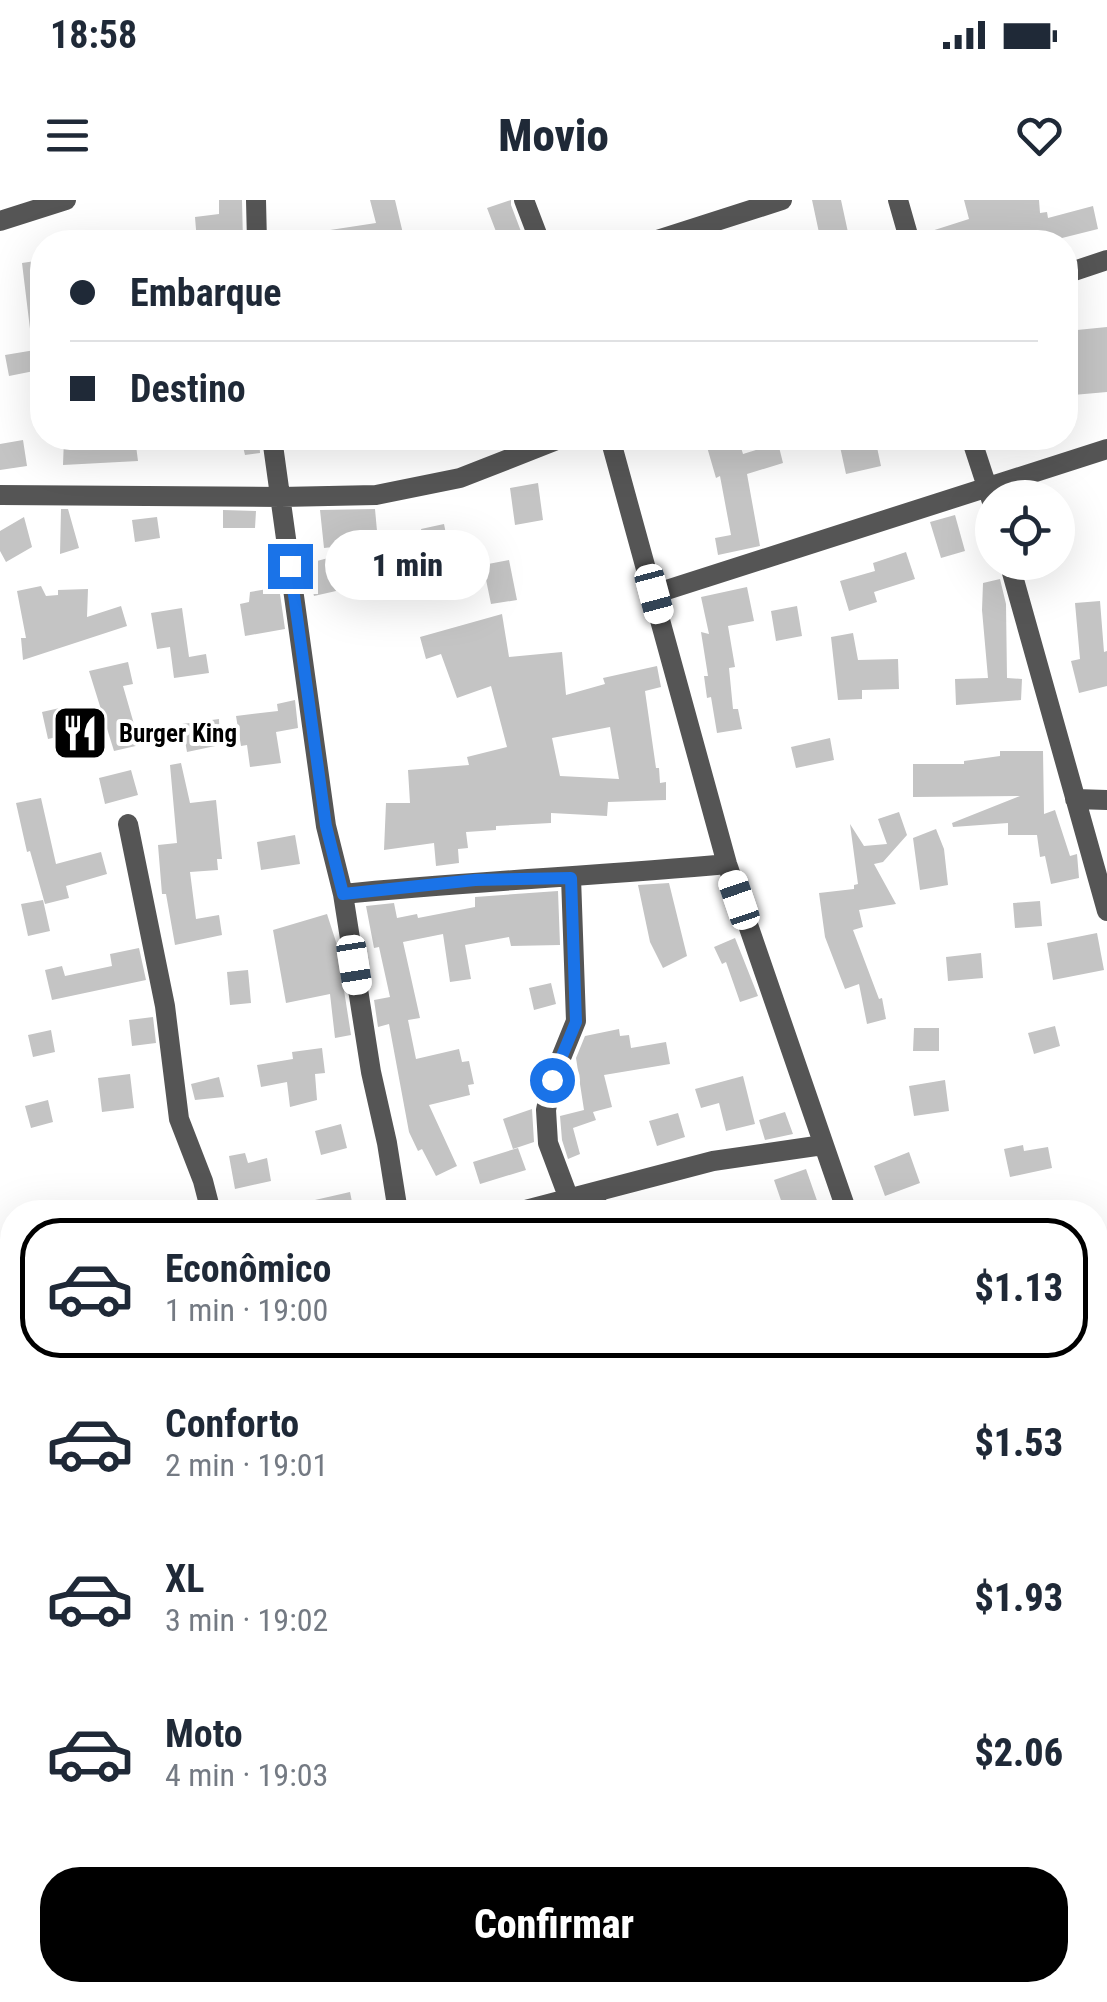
<!DOCTYPE html>
<html lang="pt">
<head>
<meta charset="utf-8">
<style>
  body { margin:0; font-family:"Roboto Condensed",sans-serif; background:#f2f2f3; color:#1f2937; height:100vh; display:flex; flex-direction:column; font-size:38px; white-space:nowrap }
  * { box-sizing:border-box; margin:0 }
  p { font-size:32px; color:#747a83 }
  .icon { flex:none; width:55px; height:55px; fill:none; stroke:currentColor; stroke-width:2; stroke-linecap:round; stroke-linejoin:round }
  .map { position:relative; flex:1; overflow:hidden }
  .drawer { position:absolute; left:0px; top:1000px; width:1108px; height:802px; display:flex; flex-direction:column; background:#fff; border-radius:40px 40px 0 0; box-shadow:0 10px 40px #0002 }
  .drawer>* { flex:none }
  .guide { position:absolute; left:30px; top:30px; width:1048px; height:220px; border-radius:40px; box-shadow:0 10px 40px #0002; display:grid; align-content:center; height:220px; padding:0 40px; background:#fff }
  .fabs { position:absolute; left:975px; top:280px; display:grid; gap:20px }
  .fabs a { display:grid; place-items:center; width:100px; height:100px; border-radius:50%; background:#fff; box-shadow:0 10px 40px #0002; font-size:50px }
  .end { position:absolute; width:45px; height:45px; margin:-22px; border:12px solid #1a73e8; background:#fff; box-shadow:0 0 0 5px #fff }
  .from { border-radius:50% }
  .bubble { position:absolute; height:70px; border-radius:35px; background:#fff; box-shadow:0 10px 40px #0002; font-size:32px; font-weight:800; line-height:70px; text-align:center }
  .car { position:absolute; width:30px; height:60px; margin:-30px -15px; border-radius:12px; box-shadow:0 0 8px 2px #0007; background:linear-gradient(#fff 24%,#345 0 40%,#fff 0 76%,#345 0 86%,#fff 0) }
  .guide b { display:flex; align-items:center; gap:35px; height:95px; font-size:38px }
  .guide b+b { border-top:2px solid #e0e1e3 }
  .guide i { width:25px; height:25px; background:#1f2937 }
  ul { padding:18px 0 0; list-style:none }
  li { display:flex; align-items:center; gap:30px; height:140px; margin:0 20px 15px; padding:0 20px; border:5px solid transparent; border-radius:40px }
  li div { flex:1 }
  li b { display:block; font-size:38px }
  li em { font-style:normal; font-weight:800 }
  li.current { border-color:#000 }
  li>.icon { width:90px; height:90px; stroke-width:1.5 }
  .button { display:flex; gap:20px; margin-top:auto; padding:20px 40px }
  .button a { flex:1; height:115px; border-radius:40px; background:#000; color:#fff; font-size:40px; font-weight:800; line-height:115px; text-align:center }
  .status { display:flex; justify-content:space-between; align-items:center; height:70px; padding:0 50px; background:#fff; direction:ltr }
  .status svg { height:28px; fill:currentColor }
  header { display:flex; justify-content:space-between; align-items:center; height:130px; padding:0 40px; background:#fff; font-size:45px; font-weight:800 }
  .map>svg:first-child { display:block }
</style>
</head>
<body>
<div class="status"><b>18:58</b><svg viewBox="0 0 49 12"><path d="M0 12V9h3v3zM5 12V6h3v6zM10 12V3h3v9zM15 12V0h3v12zM26 1h20v11H26zM47 4h2v5h-2z"/></svg></div>
<header><svg class="icon" aria-label="menu" viewBox="0 0 24 24"><path d="M4 6h16M4 12h16M4 18h16"/></svg>Movio<svg class="icon" aria-label="heart" viewBox="0 0 24 24"><path d="M12 20l-8-8c-3-5 5-10 8-4 3-6 11-1 8 4z"/></svg></header>
<div class="map">
<svg width="1107" height="1802" viewBox="0 0 1107 1802">
  <rect width="100%" height="100%" fill="#fff"/>
  <path fill="#c4c4c4" fill-rule="evenodd" d="M 219,0 L 242,0 L 243,42 L 197,42 L 195,17 L 219,14 Z
    M 370,0 L 395,0 L 405,42 L 317,42 L 317,32 L 376,23 Z
    M 511,0 L 511,5 L 525,42 L 500,42 L 487,8 Z
    M 812,0 L 841,0 L 849,37 L 821,42 Z
    M 964,0 L 1039,0 L 1040,13 L 1047,12 L 1048,18 L 1093,6 L 1098,29 L 1046,42 L 1021,42 L 1019,30 L 973,42 L 923,42 L 922,34 L 969,19 Z
    M 42,60 L 42,136 L 31,137 L 22,63 Z
    M 1107,127 L 1107,192 L 1073,195 L 1067,131 Z
    M 35,150 L 39,170 L 9,176 L 5,155 Z
    M 64,238 L 135,238 L 138,261 L 63,265 Z
    M 241,238 L 259,238 L 260,253 L 245,255 Z
    M 738,238 L 743,254 L 778,243 L 783,263 L 747,274 L 760,346 L 718,355 L 715,338 L 731,335 L 720,276 L 716,278 L 707,247 Z
    M 860,238 L 875,238 L 881,266 L 846,274 L 839,242 Z
    M 23,240 L 27,266 L 0,270 L 0,244 Z
    M 538,283 L 543,320 L 515,325 L 510,288 Z
    M 61,309 L 68,309 L 79,348 L 60,354 Z
    M 375,309 L 378,342 L 324,348 L 320,310 Z
    M 223,310 L 256,311 L 255,328 L 223,328 Z
    M 955,315 L 965,351 L 941,358 L 930,322 Z
    M 24,317 L 32,347 L 6,362 L 0,351 L 0,331 Z
    M 157,317 L 160,338 L 135,342 L 132,320 Z
    M 444,324 L 448,344 L 425,349 L 421,329 Z
    M 906,352 L 915,379 L 874,392 L 877,402 L 849,411 L 840,381 L 875,371 L 873,363 Z
    M 328,358 L 336,391 L 314,396 L 306,364 Z
    M 509,360 L 517,400 L 491,404 L 483,365 Z
    M 1000,379 L 1006,404 L 1007,478 L 1022,479 L 1021,500 L 956,505 L 955,479 L 988,478 L 982,410 L 983,383 Z
    M 41,386 L 46,396 L 58,395 L 58,390 L 88,389 L 87,417 L 121,406 L 127,426 L 23,460 L 21,438 L 26,438 L 17,391 Z
    M 279,387 L 285,429 L 245,436 L 240,404 L 249,402 L 250,392 Z
    M 747,387 L 754,421 L 728,426 L 735,467 L 729,468 L 733,509 L 738,509 L 742,529 L 717,533 L 711,497 L 707,498 L 704,476 L 708,476 L 701,432 L 709,434 L 701,397 Z
    M 1100,401 L 1104,452 L 1107,451 L 1107,486 L 1079,493 L 1071,461 L 1080,459 L 1075,403 Z
    M 797,406 L 802,436 L 776,441 L 771,411 Z
    M 182,408 L 189,457 L 206,454 L 209,473 L 174,478 L 170,447 L 157,449 L 151,413 Z
    M 502,414 L 509,457 L 562,452 L 566,495 L 605,484 L 603,478 L 657,466 L 661,487 L 645,491 L 656,568 L 659,568 L 660,583 L 666,582 L 666,600 L 608,602 L 607,616 L 551,613 L 551,623 L 496,626 L 496,630 L 466,632 L 468,648 L 458,649 L 459,663 L 436,666 L 434,643 L 384,650 L 386,603 L 410,603 L 408,570 L 469,565 L 467,557 L 507,547 L 491,486 L 457,498 L 441,454 L 426,459 L 420,437 ZM 610,527 L 619,579 L 560,576 L 552,538 Z
    M 853,433 L 858,460 L 898,459 L 899,489 L 862,490 L 862,499 L 838,500 L 831,437 Z
    M 128,462 L 133,484 L 123,486 L 140,545 L 114,551 L 89,471 Z
    M 295,500 L 298,528 L 276,532 L 281,563 L 250,567 L 247,545 L 241,546 L 236,516 L 278,511 L 277,504 Z
    M 64,507 L 70,534 L 48,539 L 42,512 Z
    M 219,519 L 220,545 L 187,552 L 182,524 Z
    M 830,538 L 834,560 L 796,568 L 791,547 Z
    M 1000,551 L 1043,551 L 1044,614 L 1055,610 L 1070,656 L 1077,654 L 1079,678 L 1051,684 L 1045,656 L 1040,657 L 1037,635 L 1008,635 L 1008,623 L 953,627 L 952,623 L 1020,596 L 913,597 L 913,564 L 964,564 L 964,561 L 1000,556 Z
    M 181,563 L 190,603 L 216,600 L 222,659 L 217,659 L 218,670 L 190,672 L 196,719 L 219,715 L 222,735 L 175,745 L 166,694 L 162,694 L 158,645 L 177,643 L 170,565 Z
    M 131,570 L 138,595 L 105,604 L 99,578 Z
    M 41,598 L 56,664 L 101,652 L 107,674 L 66,686 L 69,698 L 45,704 L 30,651 L 27,652 L 16,603 Z
    M 899,612 L 907,635 L 883,662 L 874,664 L 896,704 L 859,710 L 863,727 L 853,730 L 879,799 L 882,798 L 886,819 L 867,824 L 859,784 L 845,789 L 825,737 L 819,693 L 854,689 L 854,685 L 858,684 L 850,624 L 864,646 L 887,644 L 878,619 Z
    M 936,629 L 944,649 L 948,685 L 920,690 L 913,638 Z
    M 295,635 L 300,664 L 261,670 L 257,642 Z
    M 669,683 L 687,756 L 663,768 L 650,742 L 638,685 Z
    M 558,691 L 560,745 L 511,746 L 509,737 L 465,745 L 471,779 L 450,782 L 443,734 L 403,742 L 420,818 L 408,820 L 416,859 L 459,849 L 462,862 L 469,861 L 474,884 L 468,885 L 470,895 L 429,905 L 457,966 L 436,976 L 422,949 L 418,951 L 409,932 L 389,824 L 378,827 L 374,800 L 390,797 L 379,747 L 374,748 L 366,706 L 394,703 L 397,718 L 417,714 L 418,718 L 475,707 L 475,697 Z
    M 43,700 L 50,731 L 28,736 L 21,704 Z
    M 1040,701 L 1042,726 L 1015,728 L 1013,703 Z
    M 327,714 L 337,745 L 351,835 L 335,838 L 330,794 L 286,803 L 273,730 Z
    M 1097,733 L 1104,770 L 1053,780 L 1047,743 Z
    M 735,738 L 758,796 L 740,802 L 726,762 L 722,764 L 714,747 Z
    M 139,748 L 146,780 L 52,800 L 45,770 L 62,766 L 65,776 L 112,766 L 110,754 Z
    M 981,753 L 983,778 L 948,781 L 946,757 Z
    M 248,770 L 251,803 L 230,805 L 227,772 Z
    M 551,783 L 556,804 L 534,810 L 529,788 Z
    M 153,817 L 156,843 L 132,846 L 129,820 Z
    M 1055,826 L 1060,846 L 1034,854 L 1028,833 Z
    M 914,828 L 939,828 L 939,851 L 913,851 Z
    M 619,829 L 620,836 L 629,835 L 631,848 L 666,842 L 670,864 L 604,875 L 612,907 L 593,912 L 596,920 L 573,928 L 580,954 L 568,959 L 562,940 L 560,916 L 584,910 L 576,858 L 585,836 Z
    M 51,830 L 55,852 L 33,857 L 28,835 Z
    M 322,848 L 325,873 L 315,874 L 317,900 L 290,907 L 287,882 L 261,887 L 257,865 L 293,859 L 292,852 Z
    M 130,874 L 134,908 L 102,912 L 98,878 Z
    M 743,876 L 755,924 L 726,931 L 719,903 L 701,908 L 695,889 Z
    M 219,877 L 224,897 L 195,900 L 191,884 Z
    M 945,880 L 949,911 L 914,916 L 909,886 Z
    M 48,900 L 53,922 L 31,928 L 25,906 Z
    M 532,909 L 534,942 L 513,949 L 503,919 Z
    M 785,912 L 793,934 L 765,940 L 759,920 Z
    M 678,913 L 685,937 L 657,946 L 649,921 Z
    M 341,924 L 347,948 L 321,955 L 315,931 Z
    M 1023,945 L 1024,951 L 1048,947 L 1052,968 L 1010,977 L 1004,949 Z
    M 518,948 L 526,970 L 480,984 L 473,962 Z
    M 909,952 L 920,983 L 885,996 L 874,966 Z
    M 245,953 L 248,963 L 267,958 L 271,981 L 235,989 L 229,956 Z
    M 806,969 L 821,1012 L 785,1012 L 774,980 Z
    M 350,992 L 354,1012 L 294,1012 L 293,1005 Z"/>
  <g fill="none" stroke-linecap="round" stroke-linejoin="round">
    <path stroke="#555" stroke-width="20" d="M 256,0 L 257,42
      M 524,0 L 540,42
      M 898,0 L 910,42
      M 0,21 L 66,0
      M 651,42 L 782,0
      M 1065,74 L 1107,60
      M 272,238 L 326,626 L 343,694 L 371,872 L 387,943 L 398,1012
      M 610,238 L 727,664 L 847,1012
      M 971,238 L 992,302
      M 0,295 L 281,297 L 376,295 L 460,278 L 562,238
      M 1009,362 L 1107,711
      M 654,394 L 1107,249
      M 1075,599 L 1107,600
      M 128,624 L 165,806 L 179,919 L 203,981 L 211,1012
      M 343,694 C 471,681 599,676 727,664
      M 595,992 L 598,1012
      M 569,999 L 548,943 L 546,910 L 552,880 L 576,821 L 571,677
      M 518,1012 L 713,961 L 823,945
      M 1095,1309 L 1107,1307
      M 0,1489 L 12,1491
      M 516,1802 L 517,1790"/>
  </g>
  <g fill="none" stroke-linecap="round" stroke-linejoin="round">
    <path stroke="#1a73e8" stroke-width="12" d="M 290,366 L 326,626 L 343,694 L 475,680 L 571,678 L 576,822 L 552,880"/>
  </g>
  <defs>
    <g id="restaurant-square" transform="scale(2.875)"><rect x="-9" y="-9" width="18" height="18" rx="4" fill="#000" stroke="#fff"/><path d="M-5-6h1v4h1v-4h1v4h1v-4h1v5L-1.5 .5V6h-2V.5L-5-1ZM5-6V6H3V1.5H1.5Q1.5-4 5-6Z" fill="#fff"/></g>
  </defs>
  <g fill-rule="evenodd">
    <use href="#restaurant-square" x="80" y="533"/>
  </g>
  <g text-anchor="middle" stroke-width="8" stroke-linejoin="round" paint-order="stroke">
    <g font-size="25" font-weight="bold" fill="#000" stroke="#fff" text-anchor="start">
      <text x="119" y="542">Burger King</text>
    </g>
  </g>
</svg>
<div class="fabs">
<a><svg class="icon" aria-label="locate" viewBox="0 0 24 24"><circle cx="12" cy="12" r="6"/><path d="M12 2v4M12 18v4M2 12h4M18 12h4"/></svg></a>
</div>
<i class="end from" style="left:552px;top:880px"></i>
<i class="end" style="left:290px;top:366px"></i>
<div class="bubble" style="left:325px;top:330px;width:165px">1 min</div>
<i class="car" style="left:654px;top:394px;rotate:165deg"></i>
<i class="car" style="left:739px;top:700px;rotate:341deg"></i>
<i class="car" style="left:354px;top:765px;rotate:171deg"></i>
<div class="guide">
<b><i class="from"></i>Embarque</b>
<b><i></i>Destino</b>
</div>
<section class="drawer">
<ul>
<li class="current"><svg class="icon" aria-label="car" viewBox="0 0 24 24"><path d="M5 17H2v-5l4-1 3-4h7l3 4 3 1v5h-3M9 17h6M6 11h13"/><circle cx="7" cy="17" r="2"/><circle cx="17" cy="17" r="2"/></svg><div><b>Econômico</b><p>1 min · 19:00</p></div><em>$1.13</em></li>
<li><svg class="icon" aria-label="car" viewBox="0 0 24 24"><path d="M5 17H2v-5l4-1 3-4h7l3 4 3 1v5h-3M9 17h6M6 11h13"/><circle cx="7" cy="17" r="2"/><circle cx="17" cy="17" r="2"/></svg><div><b>Conforto</b><p>2 min · 19:01</p></div><em>$1.53</em></li>
<li><svg class="icon" aria-label="car" viewBox="0 0 24 24"><path d="M5 17H2v-5l4-1 3-4h7l3 4 3 1v5h-3M9 17h6M6 11h13"/><circle cx="7" cy="17" r="2"/><circle cx="17" cy="17" r="2"/></svg><div><b>XL</b><p>3 min · 19:02</p></div><em>$1.93</em></li>
<li><svg class="icon" aria-label="car" viewBox="0 0 24 24"><path d="M5 17H2v-5l4-1 3-4h7l3 4 3 1v5h-3M9 17h6M6 11h13"/><circle cx="7" cy="17" r="2"/><circle cx="17" cy="17" r="2"/></svg><div><b>Moto</b><p>4 min · 19:03</p></div><em>$2.06</em></li>
</ul>
<div class="button"><a>Confirmar</a></div>
</section>
</div>
</body>
</html>
